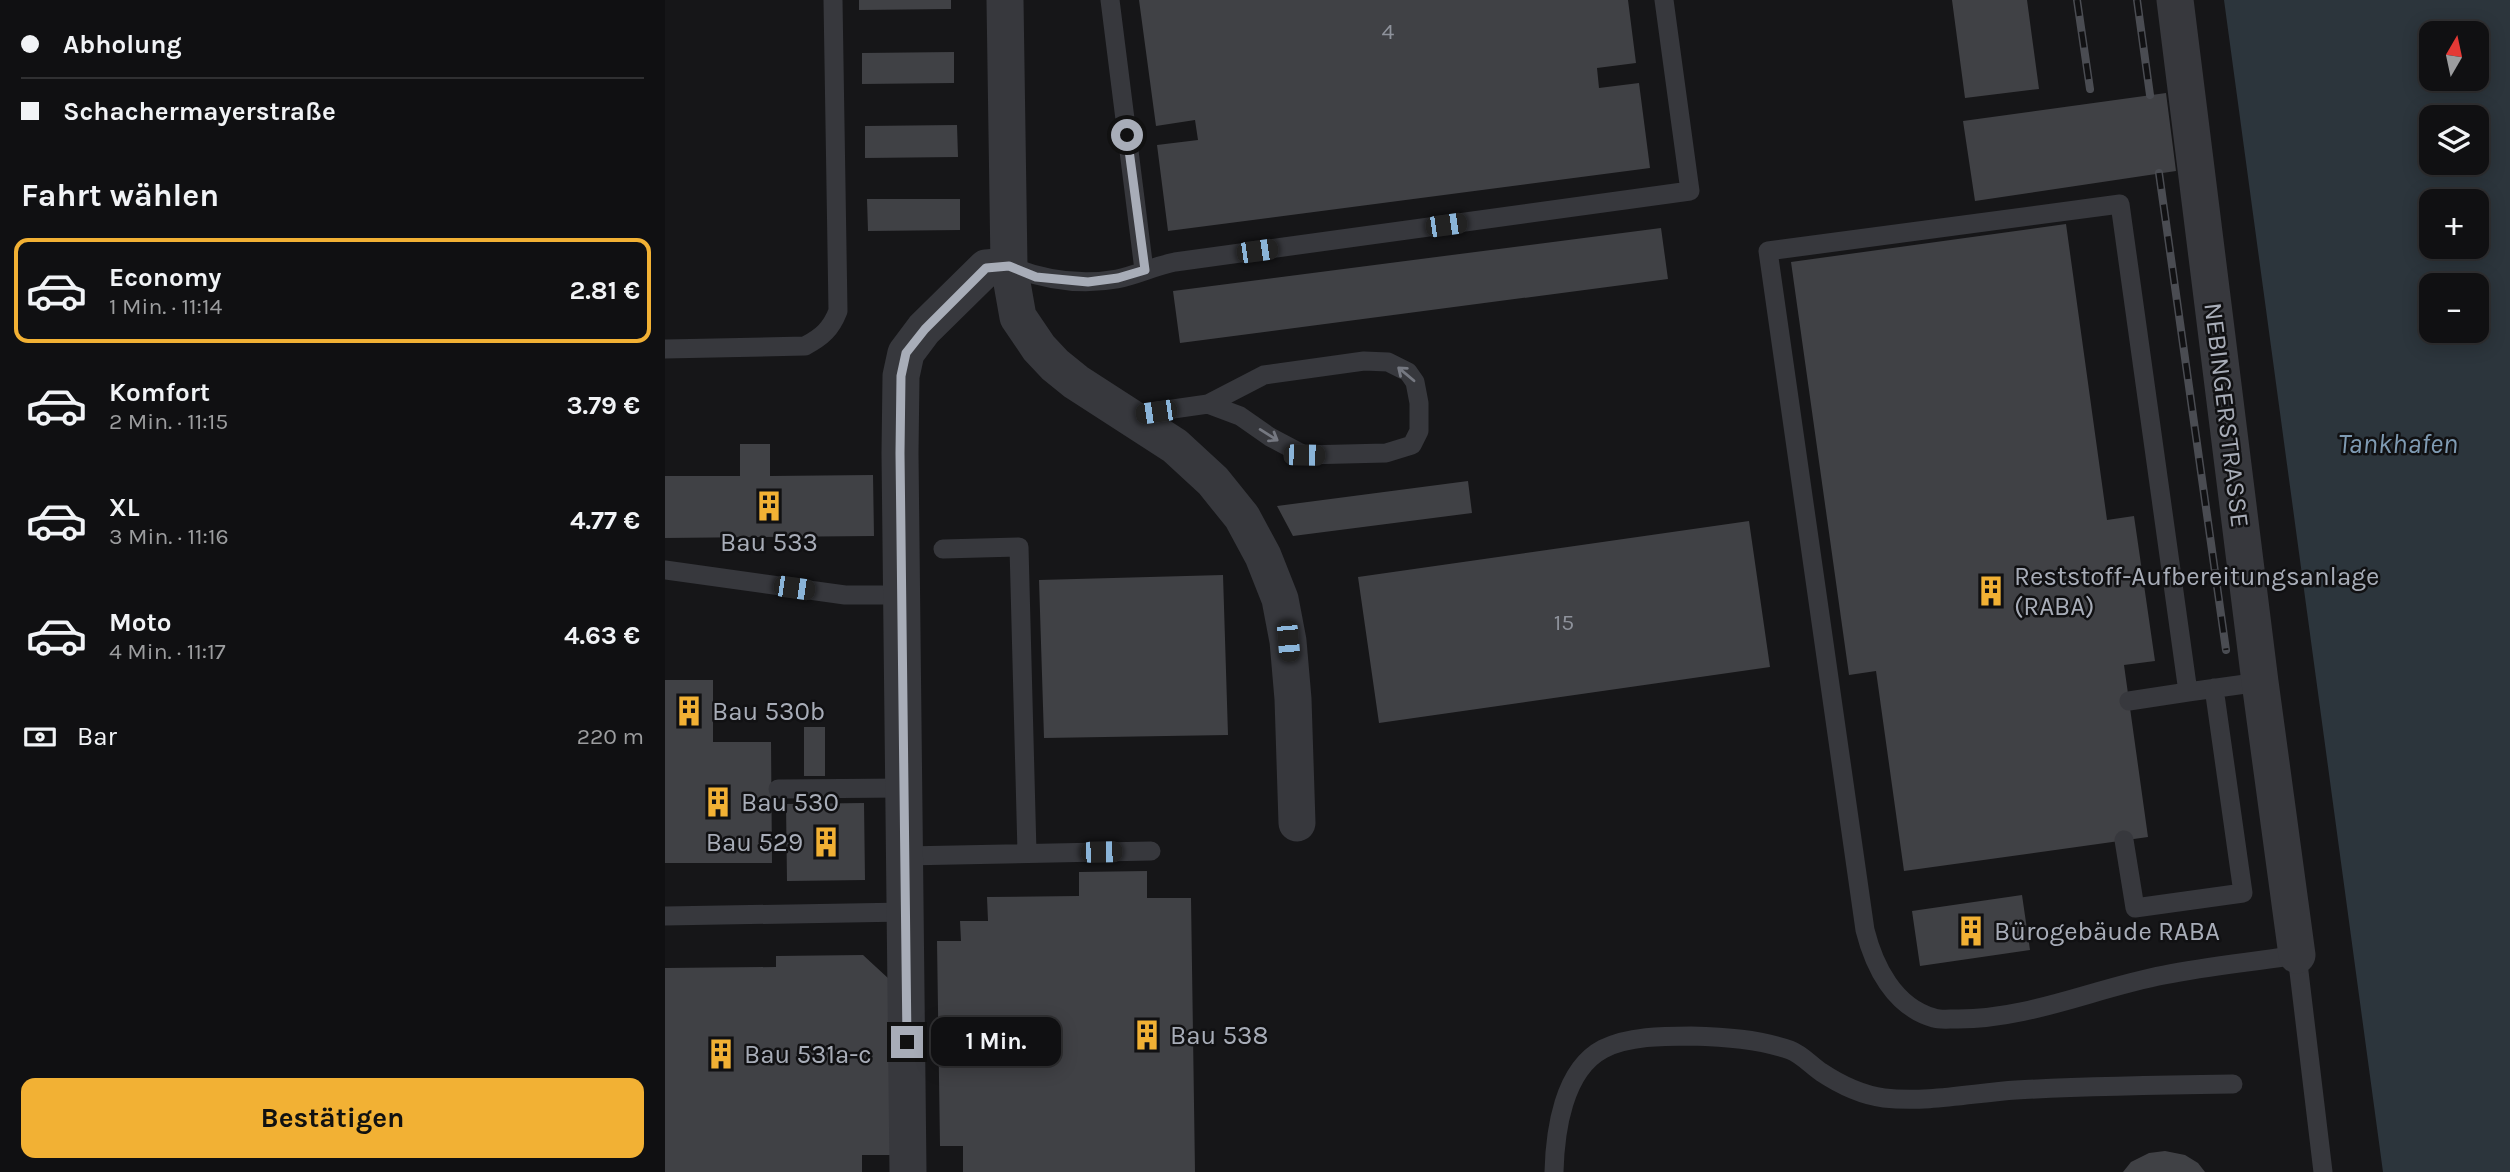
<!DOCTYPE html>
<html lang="de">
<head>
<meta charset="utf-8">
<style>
  body { margin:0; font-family:Karla,sans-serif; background:#19191b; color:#f1f3f6; height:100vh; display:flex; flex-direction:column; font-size:26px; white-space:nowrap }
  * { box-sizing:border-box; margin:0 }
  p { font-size:23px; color:#9c9d9f }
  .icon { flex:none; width:38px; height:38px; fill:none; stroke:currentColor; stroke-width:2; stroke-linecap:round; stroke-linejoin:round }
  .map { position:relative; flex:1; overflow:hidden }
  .drawer { display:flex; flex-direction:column; background:#101012; width:665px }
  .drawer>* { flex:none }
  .hud { display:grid; align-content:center; height:154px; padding:0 21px; background:#101012 }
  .needle { width:46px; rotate:9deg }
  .fabs { position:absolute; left:1754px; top:21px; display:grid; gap:14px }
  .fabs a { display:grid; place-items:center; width:70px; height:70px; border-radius:14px; background:#101012; box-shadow:0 4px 18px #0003,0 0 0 2px #303032; font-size:35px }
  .end { position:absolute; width:32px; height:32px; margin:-16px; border:9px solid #a8adb8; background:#111; box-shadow:0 0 0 4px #111 }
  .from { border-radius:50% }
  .bubble { position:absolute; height:49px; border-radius:14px; background:#101012; box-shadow:0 4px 18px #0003,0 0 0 2px #303032; font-size:23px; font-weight:700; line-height:49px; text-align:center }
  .car { position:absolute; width:21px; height:42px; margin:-21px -10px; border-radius:9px; box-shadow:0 0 5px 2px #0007; background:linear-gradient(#222 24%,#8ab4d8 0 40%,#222 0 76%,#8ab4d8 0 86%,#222 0) }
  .hud b { display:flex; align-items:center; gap:24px; height:66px; font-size:26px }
  .hud b+b { border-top:2px solid #303032 }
  .hud i { width:18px; height:18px; background:#f1f3f6 }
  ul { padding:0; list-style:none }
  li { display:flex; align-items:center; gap:21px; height:105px; margin:0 14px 10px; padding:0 7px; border:4px solid transparent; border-radius:14px }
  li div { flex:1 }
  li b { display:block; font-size:26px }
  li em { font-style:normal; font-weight:700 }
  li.selected { border-color:#f2b134 }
  li>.icon { width:63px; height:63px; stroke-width:1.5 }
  h2 { padding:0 21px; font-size:32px; line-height:84px }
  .pay { display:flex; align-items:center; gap:18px; height:77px; padding:0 21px; font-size:26px }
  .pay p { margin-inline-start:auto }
  .primary-button { display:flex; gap:14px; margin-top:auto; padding:14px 21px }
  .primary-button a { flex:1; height:80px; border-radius:14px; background:#f2b134; color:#111; font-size:28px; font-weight:700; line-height:80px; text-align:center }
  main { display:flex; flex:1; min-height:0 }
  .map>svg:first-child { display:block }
</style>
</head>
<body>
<main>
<section class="drawer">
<div class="hud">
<b><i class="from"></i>Abholung</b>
<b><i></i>Schachermayerstraße</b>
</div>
<h2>Fahrt wählen</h2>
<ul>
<li class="selected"><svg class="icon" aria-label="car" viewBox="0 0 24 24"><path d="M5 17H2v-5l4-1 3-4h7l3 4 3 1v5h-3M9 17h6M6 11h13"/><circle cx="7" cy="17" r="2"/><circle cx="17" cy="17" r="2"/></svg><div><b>Economy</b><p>1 Min. · 11:14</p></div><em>2.81 €</em></li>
<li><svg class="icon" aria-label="car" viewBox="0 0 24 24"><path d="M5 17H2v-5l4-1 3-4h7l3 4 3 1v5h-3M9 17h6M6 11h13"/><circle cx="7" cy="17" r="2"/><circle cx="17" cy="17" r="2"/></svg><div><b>Komfort</b><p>2 Min. · 11:15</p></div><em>3.79 €</em></li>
<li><svg class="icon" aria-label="car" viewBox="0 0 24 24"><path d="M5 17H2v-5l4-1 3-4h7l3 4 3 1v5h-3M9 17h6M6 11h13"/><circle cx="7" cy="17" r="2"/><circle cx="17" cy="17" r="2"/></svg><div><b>XL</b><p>3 Min. · 11:16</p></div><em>4.77 €</em></li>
<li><svg class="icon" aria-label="car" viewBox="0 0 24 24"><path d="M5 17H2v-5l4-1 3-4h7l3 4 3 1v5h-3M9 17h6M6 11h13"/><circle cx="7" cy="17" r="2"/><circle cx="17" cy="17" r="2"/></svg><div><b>Moto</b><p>4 Min. · 11:17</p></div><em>4.63 €</em></li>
</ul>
<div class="pay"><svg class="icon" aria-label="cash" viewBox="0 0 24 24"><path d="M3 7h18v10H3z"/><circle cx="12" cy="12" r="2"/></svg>Bar<p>220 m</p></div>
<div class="primary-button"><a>Bestätigen</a></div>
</section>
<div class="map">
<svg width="1845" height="1172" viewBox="0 0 1845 1172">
  <rect width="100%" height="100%" fill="#161618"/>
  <path fill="#2c353c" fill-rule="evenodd" d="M 1559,0 L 1845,0 L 1845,1172 L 1718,1172 ZM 1766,33 L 1811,33 L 1811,79 L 1766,79 ZM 1766,117 L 1811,117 L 1811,163 L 1766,163 ZM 1766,201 L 1811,201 L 1811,247 L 1766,247 ZM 1766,285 L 1811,285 L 1811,331 L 1766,331 Z"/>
  <path fill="#404145" d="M 194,0 L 286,0 L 286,9 L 194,10 Z
    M 474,0 L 963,0 L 971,63 L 932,68 L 934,88 L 974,83 L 985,168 L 503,231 L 492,145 L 533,140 L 530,120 L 491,126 Z
    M 1287,0 L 1362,0 L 1374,89 L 1300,98 Z
    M 289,52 L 289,83 L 197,84 L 197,53 Z
    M 1501,93 L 1511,171 L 1310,201 L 1298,121 Z
    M 292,125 L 293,157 L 200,158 L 200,126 Z
    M 202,199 L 295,199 L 295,230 L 203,231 Z
    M 1401,224 L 1442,520 L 1469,516 L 1490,661 L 1459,665 L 1483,837 L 1239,871 L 1211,671 L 1184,675 L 1126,262 Z
    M 996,228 L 1003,279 L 515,343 L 508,291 Z
    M 75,444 L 105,444 L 105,476 L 208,475 L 209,536 L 0,538 L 0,476 L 75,476 Z
    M 803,481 L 807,513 L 628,536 L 612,506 Z
    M 1084,521 L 1105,667 L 714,723 L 693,577 Z
    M 558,575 L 563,735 L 379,738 L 374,580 Z
    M 0,680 L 48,680 L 48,742 L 106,742 L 107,863 L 0,863 Z
    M 139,727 L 160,727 L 160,776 L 139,776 Z
    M 199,803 L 200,880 L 122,881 L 121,804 Z
    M 482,871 L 482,898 L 526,898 L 530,1172 L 298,1172 L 298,1146 L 275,1146 L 272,941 L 296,941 L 295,921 L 323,921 L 322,897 L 414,896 L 414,872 Z
    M 1357,895 L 1365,950 L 1255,966 L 1247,911 Z
    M 198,955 L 224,979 L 226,1155 L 197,1155 L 197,1172 L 0,1172 L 0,968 L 111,967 L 111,956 Z
    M 1500,1151 L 1520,1155 L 1533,1163 L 1540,1172 L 1458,1172 L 1466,1162 L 1484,1153 Z"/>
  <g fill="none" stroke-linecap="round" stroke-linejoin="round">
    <path stroke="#37383d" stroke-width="19" d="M 445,0 L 479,270
      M 344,266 C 379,280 414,286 452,279 C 472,275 490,266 510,262 L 1025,191 L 999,0
      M 0,349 L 140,346 C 157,337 166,329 173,311 L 168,0
      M 466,415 L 543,404 L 599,375 L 699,361 L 723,362 L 743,372 L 750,382 L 754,403 L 754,431 L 747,445 L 721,453 L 639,455 L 605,437 L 575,416 L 543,404
      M 278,549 L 354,547 L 362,853
      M 0,570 L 180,595 L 237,595
      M 1595,682 L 1523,692 L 1455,204 L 1103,251 L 1200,930 C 1209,966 1229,1007 1269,1018 C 1275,1020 1284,1019 1290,1019 C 1362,1020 1430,988 1499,975 C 1543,966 1588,962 1632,955 L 1658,1172
      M 1464,701 L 1523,692
      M 113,789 L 239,788
      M 1459,840 L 1470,908 L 1578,893 L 1549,688
      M 240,856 L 486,851
      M 0,916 L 241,912
      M 889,1172 C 890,1132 898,1070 938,1049 C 963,1036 999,1036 1026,1036 C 1060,1037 1093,1039 1125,1050 C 1136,1054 1146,1065 1156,1072 C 1174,1084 1197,1095 1219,1098 C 1262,1103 1308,1093 1351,1090 C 1423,1086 1496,1085 1568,1084"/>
    <path stroke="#37383d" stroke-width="37" d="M 340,0 L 344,266 L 353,317 L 374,348 L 390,365 L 411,382 L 510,446 L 548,481 L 577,517 L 598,556 L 615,599 L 623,641 L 628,699 L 632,823
      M 1510,0 L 1595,682 L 1632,955
      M 243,1172 L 235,453 L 236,376 L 241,353 L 259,329 L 321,268 L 344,266"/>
    <g stroke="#4a4c52" stroke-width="8">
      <path id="rail" d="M 1412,0 L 1425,89
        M 1472,0 L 1485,95
        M 1494,173 L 1561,650"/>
    </g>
    <use href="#rail" stroke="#111113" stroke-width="5" stroke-dasharray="16" stroke-linecap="butt"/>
  </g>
  <defs><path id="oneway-shaft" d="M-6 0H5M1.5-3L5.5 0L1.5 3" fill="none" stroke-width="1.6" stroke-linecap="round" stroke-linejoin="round" transform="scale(1.75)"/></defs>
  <g stroke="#757881">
    <use href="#oneway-shaft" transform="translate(741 374) rotate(-140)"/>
    <use href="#oneway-shaft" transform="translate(604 435) rotate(32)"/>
  </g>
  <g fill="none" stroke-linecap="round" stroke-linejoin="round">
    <path stroke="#a8adb8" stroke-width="9" d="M 242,1042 L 235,453 L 236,376 L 241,353 L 260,329 L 321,268 L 344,266 L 371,277 L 423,282 L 453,278 L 480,270 L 462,135"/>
  </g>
  <defs>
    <g id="building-bare" transform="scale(2.415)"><path d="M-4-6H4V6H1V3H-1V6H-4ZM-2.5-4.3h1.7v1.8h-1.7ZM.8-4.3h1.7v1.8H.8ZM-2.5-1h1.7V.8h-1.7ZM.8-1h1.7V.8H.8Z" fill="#f2b134" stroke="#111113" stroke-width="2.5" paint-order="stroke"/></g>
  </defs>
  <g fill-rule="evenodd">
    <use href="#building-bare" x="104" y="506"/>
    <use href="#building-bare" x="1326" y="591"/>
    <use href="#building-bare" x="24" y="711"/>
    <use href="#building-bare" x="53" y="802"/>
    <use href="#building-bare" x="161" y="842"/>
    <use href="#building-bare" x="1306" y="931"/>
    <use href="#building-bare" x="482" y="1035"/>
    <use href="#building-bare" x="56" y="1054"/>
  </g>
  <g text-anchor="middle" stroke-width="5" stroke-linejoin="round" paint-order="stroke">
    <g font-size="23" fill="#8e929b">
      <text x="723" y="39">4</text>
      <text x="899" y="630">15</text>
    </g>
    <g font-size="26" fill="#a8adb8" stroke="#111113">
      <text transform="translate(1562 415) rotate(83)" y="9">NEBINGERSTRASSE</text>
    </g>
    <g font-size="26" fill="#a8adb8" stroke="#111113" text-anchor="start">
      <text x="104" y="551" text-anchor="middle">Bau 533</text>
      <text x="1349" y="585">Reststoff-Aufbereitungsanlage<tspan x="1349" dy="30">(RABA)</tspan></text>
      <text x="47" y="720">Bau 530b</text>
      <text x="76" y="811">Bau 530</text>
      <text x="138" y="851" text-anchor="end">Bau 529</text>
      <text x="1329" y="940">Bürogebäude RABA</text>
      <text x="505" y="1044">Bau 538</text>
      <text x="79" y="1063">Bau 531a-c</text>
    </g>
    <g font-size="28" font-style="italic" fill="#7f9bb3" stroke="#111113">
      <text x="1733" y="453">Tankhafen</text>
    </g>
  </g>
</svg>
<div class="fabs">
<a><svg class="needle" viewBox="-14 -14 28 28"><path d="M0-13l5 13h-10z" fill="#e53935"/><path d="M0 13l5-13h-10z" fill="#9c9d9f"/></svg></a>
<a><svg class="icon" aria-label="layers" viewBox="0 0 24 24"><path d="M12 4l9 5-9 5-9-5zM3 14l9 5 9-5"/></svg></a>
<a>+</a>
<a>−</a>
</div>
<i class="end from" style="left:462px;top:135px"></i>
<i class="end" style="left:242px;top:1042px"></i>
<div class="bubble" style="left:266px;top:1017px;width:130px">1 Min.</div>
<i class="car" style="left:781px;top:225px;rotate:82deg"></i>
<i class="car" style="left:592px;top:251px;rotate:82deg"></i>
<i class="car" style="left:491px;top:412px;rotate:262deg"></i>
<i class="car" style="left:639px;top:455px;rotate:91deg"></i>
<i class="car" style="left:129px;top:588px;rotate:98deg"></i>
<i class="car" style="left:623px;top:641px;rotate:175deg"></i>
<i class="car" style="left:436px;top:852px;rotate:89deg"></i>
</div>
</main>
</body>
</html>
